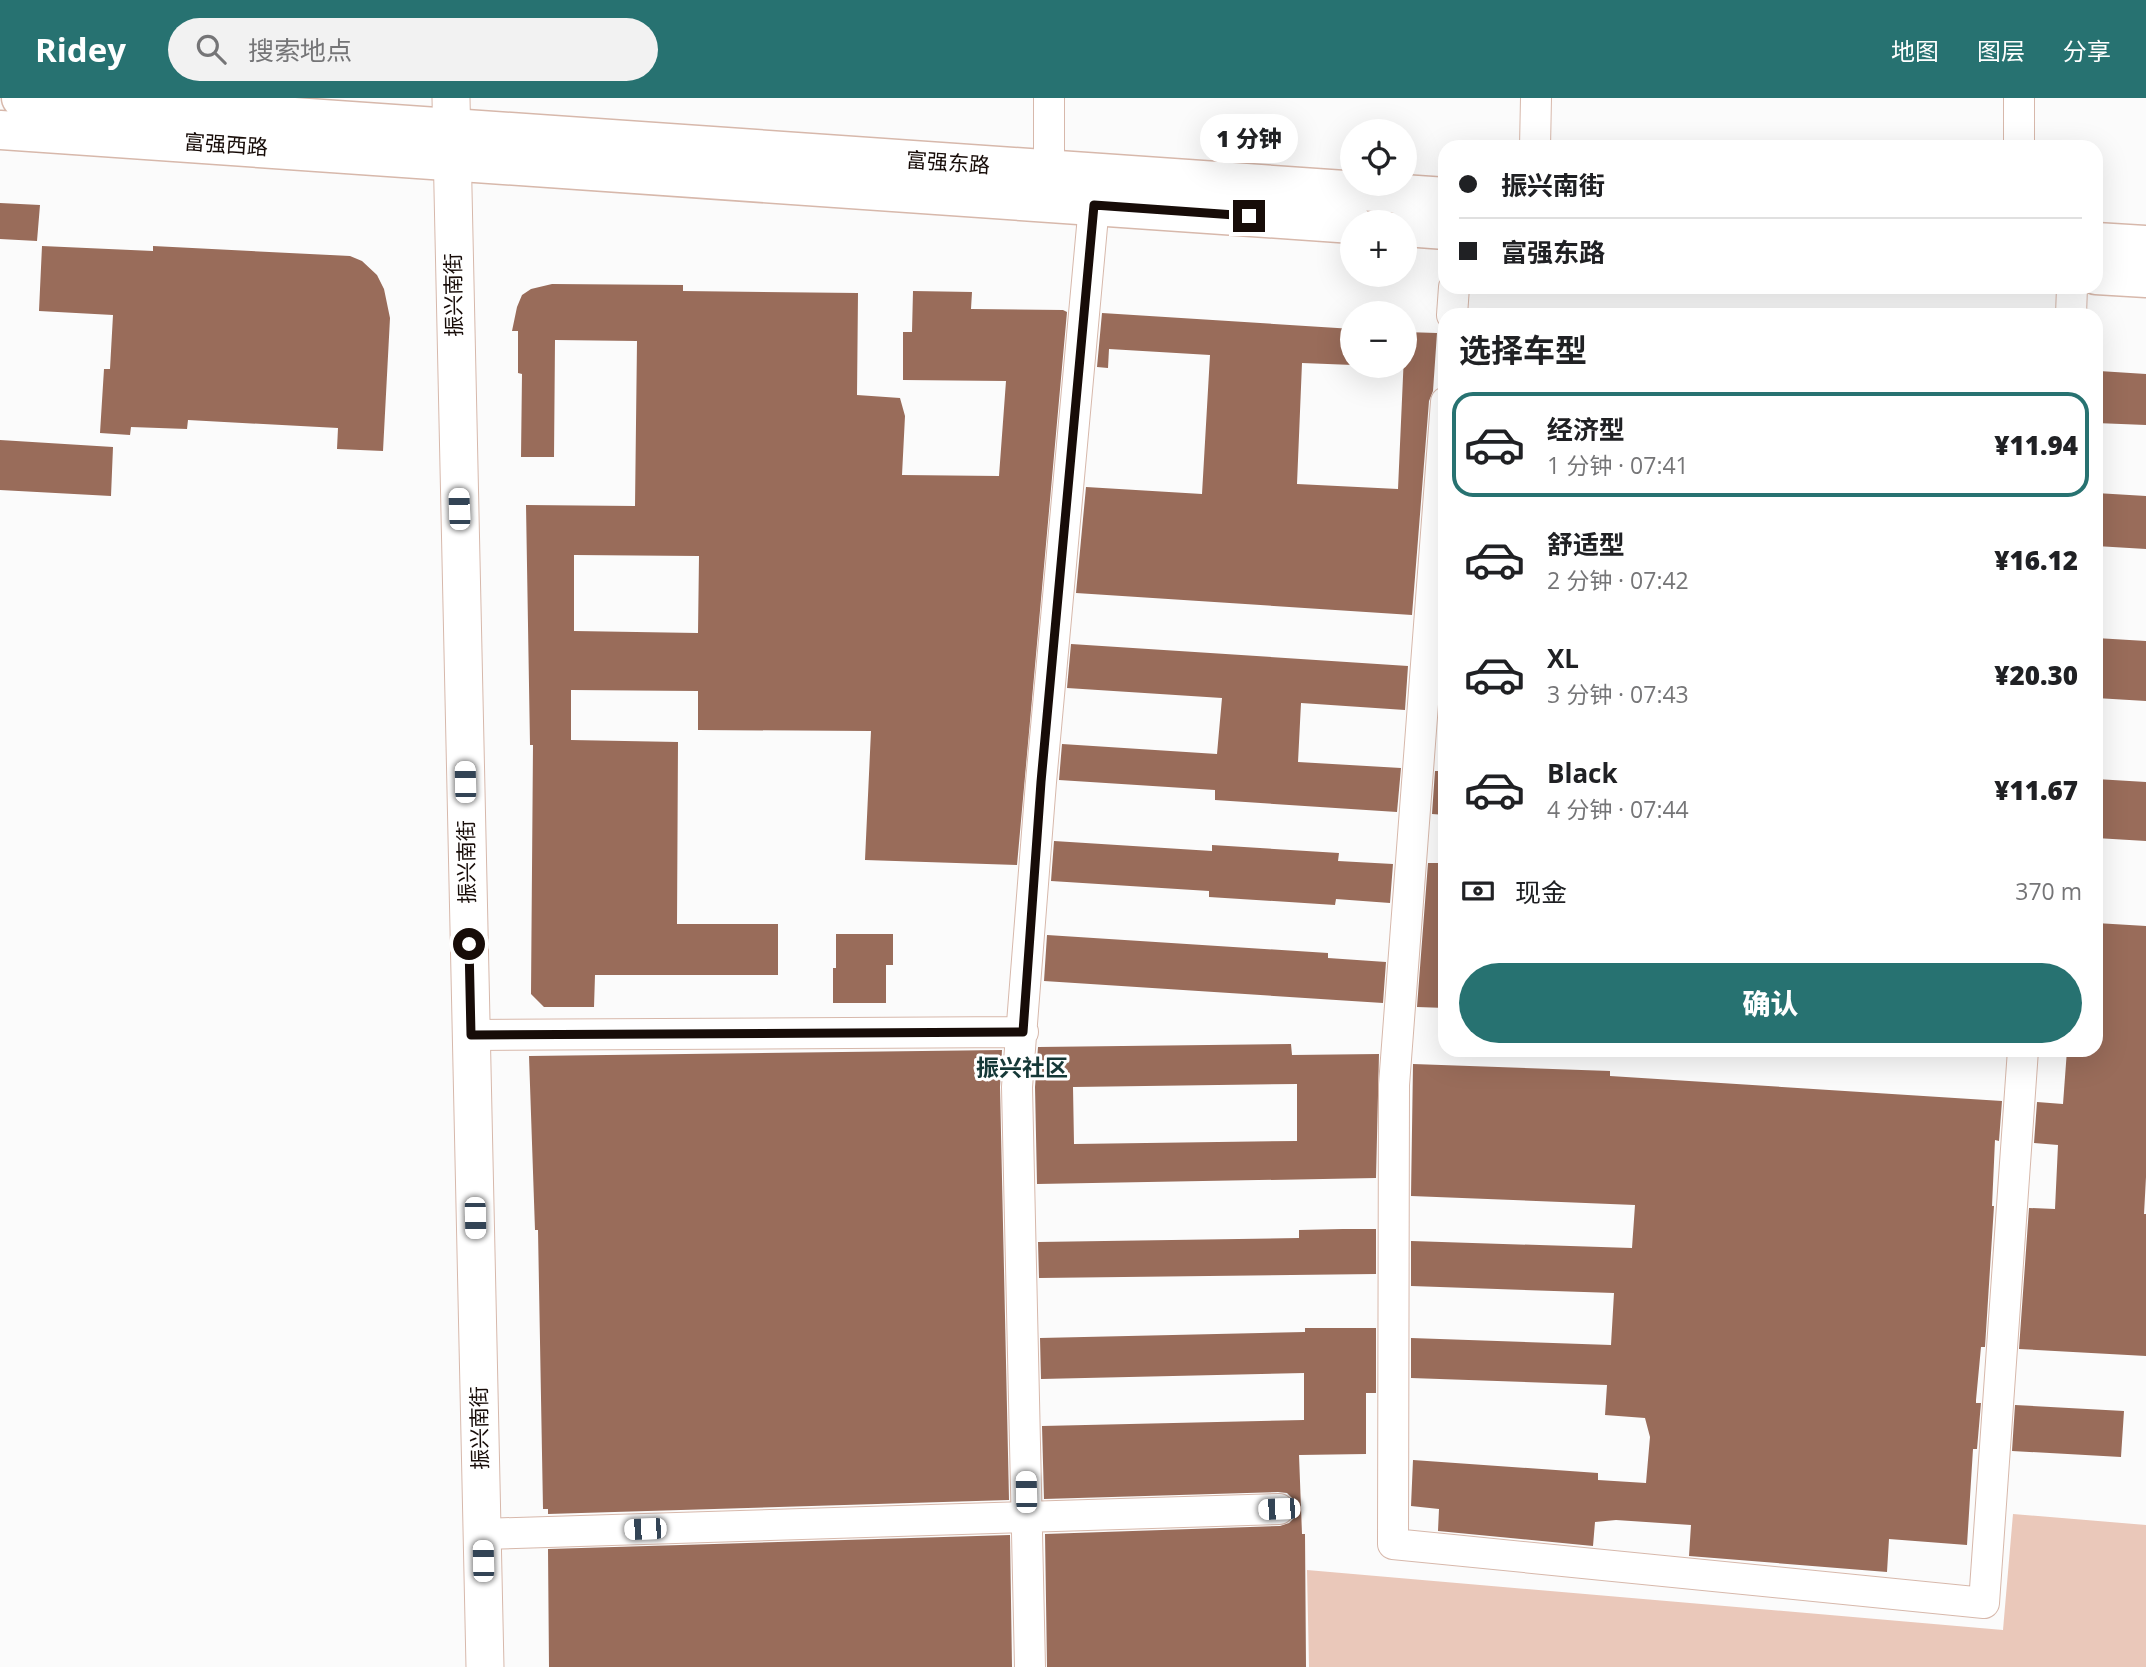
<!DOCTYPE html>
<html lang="zh">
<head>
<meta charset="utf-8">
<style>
  body { margin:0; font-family:"Open Sans","Noto Sans SC",sans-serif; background:#f2f2f2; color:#202124; height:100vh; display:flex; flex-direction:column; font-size:26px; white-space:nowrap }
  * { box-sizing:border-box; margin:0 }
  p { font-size:23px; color:#757577 }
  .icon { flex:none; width:38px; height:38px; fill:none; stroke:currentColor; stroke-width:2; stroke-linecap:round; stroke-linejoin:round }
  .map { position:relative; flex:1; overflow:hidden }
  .sheet { position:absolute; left:1438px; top:210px; width:665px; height:749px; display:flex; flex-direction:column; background:#fff; border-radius:21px; box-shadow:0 7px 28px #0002 }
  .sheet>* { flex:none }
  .top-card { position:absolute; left:1438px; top:42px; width:665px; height:154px; border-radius:21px; box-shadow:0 7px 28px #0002; display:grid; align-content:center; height:154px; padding:0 21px; background:#fff }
  .controls { position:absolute; left:1340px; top:21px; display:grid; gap:14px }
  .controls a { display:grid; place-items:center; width:77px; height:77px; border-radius:50%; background:#fff; box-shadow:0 7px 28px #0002; font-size:35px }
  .end { position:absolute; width:32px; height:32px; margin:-16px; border:9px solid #170c08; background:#fff; box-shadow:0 0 0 4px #fff }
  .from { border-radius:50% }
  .bubble { position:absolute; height:49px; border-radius:24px; background:#fff; box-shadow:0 7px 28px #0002; font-size:23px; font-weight:800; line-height:49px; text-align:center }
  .car { position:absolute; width:21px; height:42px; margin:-21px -10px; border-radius:9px; box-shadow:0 0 5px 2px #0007; background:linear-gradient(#fff 24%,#345 0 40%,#fff 0 76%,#345 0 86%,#fff 0) }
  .top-card b { display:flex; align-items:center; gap:24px; height:66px; font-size:26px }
  .top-card b+b { border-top:2px solid #e0e0e0 }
  .top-card i { width:18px; height:18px; background:#202124 }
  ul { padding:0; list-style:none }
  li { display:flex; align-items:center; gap:21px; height:105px; margin:0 14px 10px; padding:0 7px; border:4px solid transparent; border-radius:21px }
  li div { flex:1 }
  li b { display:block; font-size:26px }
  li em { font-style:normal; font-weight:800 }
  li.selected { border-color:#277271 }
  li>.icon { width:63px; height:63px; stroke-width:1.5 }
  h2 { padding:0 21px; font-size:32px; line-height:84px }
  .pay { display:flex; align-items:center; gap:18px; height:77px; padding:0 21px; font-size:26px }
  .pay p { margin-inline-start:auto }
  .cta { display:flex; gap:14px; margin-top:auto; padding:14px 21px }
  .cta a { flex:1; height:80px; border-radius:42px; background:#277271; color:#fff; font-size:28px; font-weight:800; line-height:80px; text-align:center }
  header { display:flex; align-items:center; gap:42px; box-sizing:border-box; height:98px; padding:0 35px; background:#277271; color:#fff }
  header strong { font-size:33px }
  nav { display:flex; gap:38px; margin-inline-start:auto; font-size:24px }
  .search { width:490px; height:63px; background:#f2f2f2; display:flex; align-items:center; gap:18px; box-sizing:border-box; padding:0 24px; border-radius:38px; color:#757577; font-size:26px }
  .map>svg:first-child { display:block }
</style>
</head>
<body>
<header>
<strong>Ridey</strong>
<div class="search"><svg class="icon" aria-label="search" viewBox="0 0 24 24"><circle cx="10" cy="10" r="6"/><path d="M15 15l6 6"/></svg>搜索地点</div>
<nav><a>地图</a><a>图层</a><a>分享</a></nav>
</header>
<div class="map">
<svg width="2146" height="1569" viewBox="0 0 2146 1569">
  <rect width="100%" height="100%" fill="#fbfbfb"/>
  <path fill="#eac8ba" d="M 2013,1416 L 2146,1427 L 2146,1569 L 1309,1569 L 1307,1472 L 2003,1532 Z"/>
  <path fill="#996c5a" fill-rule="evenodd" d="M 0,105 L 40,107 L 37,143 L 0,141 Z
    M 42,148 L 153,153 L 153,148 L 350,158 L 362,163 L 377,177 L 384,191 L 390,220 L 383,353 L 337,351 L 338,330 L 188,322 L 187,331 L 131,329 L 130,337 L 100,335 L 104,271 L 110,271 L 113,217 L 39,213 Z
    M 552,186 L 683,187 L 683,193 L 858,195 L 857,297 L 900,300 L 905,318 L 902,377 L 999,378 L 1006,283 L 903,282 L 903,234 L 912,234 L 913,193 L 972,194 L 971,211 L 1063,212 L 1067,214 L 1017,767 L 865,762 L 871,633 L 698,632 L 698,593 L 571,592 L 571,642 L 678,644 L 677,826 L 778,826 L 778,877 L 595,877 L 594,909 L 544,909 L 531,896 L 533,647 L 530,647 L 526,407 L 635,408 L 637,243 L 555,242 L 554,359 L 521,359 L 522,276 L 518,275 L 518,233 L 512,233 L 517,209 L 522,197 L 531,191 ZM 574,457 L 699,458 L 698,535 L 574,533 Z
    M 1102,215 L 1353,231 L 1353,267 L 1302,265 L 1297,386 L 1398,391 L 1405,234 L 1437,235 L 1433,293 L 1429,303 L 1412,517 L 1076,495 L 1086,389 L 1202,396 L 1210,257 L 1109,251 L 1108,270 L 1097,269 Z
    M 2099,273 L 2146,276 L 2146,327 L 2096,325 Z
    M 0,342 L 113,349 L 111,398 L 0,392 Z
    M 2096,395 L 2146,398 L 2146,451 L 2096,448 Z
    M 2096,540 L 2146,543 L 2146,603 L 2096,600 Z
    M 1071,546 L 1408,568 L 1405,612 L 1301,605 L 1298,664 L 1401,670 L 1397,714 L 1215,702 L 1215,692 L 1059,682 L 1062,646 L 1217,656 L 1222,600 L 1067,590 Z
    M 1435,673 L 1446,673 L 1446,717 L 1432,716 Z
    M 2096,681 L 2146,684 L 2146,743 L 2096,740 Z
    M 1054,743 L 1212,753 L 1212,747 L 1339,755 L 1338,763 L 1393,766 L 1390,805 L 1336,801 L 1335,807 L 1209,799 L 1209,793 L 1051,783 Z
    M 1428,765 L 1446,765 L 1446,910 L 1417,909 Z
    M 2096,825 L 2146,828 L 2146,1079 L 2144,1116 L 2146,1116 L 2146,1258 L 2019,1251 L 2029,1110 L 2055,1111 L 2058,1047 L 2034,1045 L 2037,1004 L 2063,1006 L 2067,952 L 2096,952 Z
    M 836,836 L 893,836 L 893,867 L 886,867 L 886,905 L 833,905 L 833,870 L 836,870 Z
    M 1047,837 L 1328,855 L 1328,860 L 1386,864 L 1383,905 L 1044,883 Z
    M 1291,946 L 1292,957 L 1379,956 L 1376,1080 L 1037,1086 L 1035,989 L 1038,949 ZM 1297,986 L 1297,1043 L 1074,1046 L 1073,989 Z
    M 1002,952 L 1000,989 L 1009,1402 L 548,1416 L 548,1411 L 543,1411 L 538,1132 L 535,1132 L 529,958 Z
    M 1413,966 L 1610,973 L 1610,978 L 2002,1003 L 1999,1043 L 1995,1042 L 1992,1108 L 1994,1108 L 1985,1249 L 1981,1249 L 1976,1302 L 1976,1305 L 1981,1305 L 1977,1351 L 1973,1351 L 1967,1447 L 1889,1441 L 1887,1474 L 1689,1458 L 1691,1427 L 1616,1422 L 1595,1424 L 1593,1448 L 1438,1433 L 1439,1411 L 1411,1408 L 1413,1362 L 1598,1375 L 1598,1382 L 1646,1385 L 1650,1339 L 1645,1320 L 1605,1317 L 1607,1287 L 1411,1280 L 1411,1240 L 1611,1247 L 1614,1195 L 1411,1188 L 1411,1143 L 1632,1150 L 1635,1107 L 1411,1098 Z
    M 1343,1131 L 1376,1131 L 1376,1176 L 1039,1180 L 1038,1144 L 1299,1140 L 1299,1132 Z
    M 1305,1230 L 1376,1230 L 1376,1295 L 1366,1295 L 1366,1356 L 1299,1357 L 1302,1436 L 1305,1436 L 1306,1569 L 1047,1569 L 1045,1436 L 1280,1428 L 1289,1425 L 1295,1419 L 1296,1411 L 1293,1401 L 1287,1395 L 1278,1394 L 1044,1401 L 1042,1328 L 1304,1322 L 1304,1275 L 1041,1281 L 1040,1240 L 1305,1234 Z
    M 2015,1307 L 2124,1313 L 2121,1359 L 2012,1353 Z
    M 1010,1437 L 1012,1569 L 549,1569 L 548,1451 Z"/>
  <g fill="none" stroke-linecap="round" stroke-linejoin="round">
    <g stroke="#d7b8ab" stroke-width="32">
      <path id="minor" d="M 1535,49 L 1536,0
        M 2019,49 L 2019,0
        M 1049,72 L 1049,0
        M 1452,217 L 1454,189
        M 2071,217 L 2072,189
        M 1446,304 L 1394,987 L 1393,1446 L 1984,1505 L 2023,952
        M 471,937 L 1023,934
        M 482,1436 L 1279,1411
        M 1030,1569 L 1017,989 L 1041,684 L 1094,107"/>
    </g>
    <g stroke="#d7b8ab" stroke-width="39">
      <path id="tertiary" d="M 451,0 L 485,1569"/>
    </g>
    <g stroke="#d7b8ab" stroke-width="41">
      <path id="secondary" d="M 21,0 L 1446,99
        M 0,32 L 1353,126
        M 1405,129 L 1446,132
        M 2096,144 L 2146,147
        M 2096,177 L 2146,180"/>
    </g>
    <use href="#minor" stroke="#fff" stroke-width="30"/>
    <use href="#tertiary" stroke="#fff" stroke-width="37"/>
    <use href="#secondary" stroke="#fff" stroke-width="38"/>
  </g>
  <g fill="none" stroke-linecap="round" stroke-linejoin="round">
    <path stroke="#170c08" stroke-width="9" d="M 469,846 L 471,937 L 1023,934 L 1041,684 L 1094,107 L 1249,118"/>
  </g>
  <g text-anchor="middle" stroke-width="6" stroke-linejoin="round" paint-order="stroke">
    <g font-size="21" fill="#170c08" stroke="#fff">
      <text transform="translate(226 47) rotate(4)" y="7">富强西路</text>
      <text transform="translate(948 65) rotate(4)" y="7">富强东路</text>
      <text transform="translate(454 197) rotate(-91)" y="7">振兴南街</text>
      <text transform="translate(467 764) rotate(-91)" y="7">振兴南街</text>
      <text transform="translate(480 1330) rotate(-91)" y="7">振兴南街</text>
    </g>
    <g font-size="23" font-weight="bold" fill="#153837" stroke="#fff">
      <text x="1022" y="978">振兴社区</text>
    </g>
  </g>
</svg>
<div class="controls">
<a><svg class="icon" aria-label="locate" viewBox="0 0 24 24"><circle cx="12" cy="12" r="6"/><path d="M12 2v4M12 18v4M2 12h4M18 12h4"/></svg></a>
<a>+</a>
<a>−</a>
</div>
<i class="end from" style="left:469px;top:846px"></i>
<i class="end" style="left:1249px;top:118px"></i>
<div class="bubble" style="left:1200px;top:16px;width:98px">1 分钟</div>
<i class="car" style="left:459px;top:411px;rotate:358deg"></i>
<i class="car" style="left:465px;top:684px;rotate:359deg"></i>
<i class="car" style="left:475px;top:1120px;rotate:179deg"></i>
<i class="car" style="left:1026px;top:1394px;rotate:359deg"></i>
<i class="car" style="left:1279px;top:1411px;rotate:268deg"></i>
<i class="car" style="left:645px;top:1431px;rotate:268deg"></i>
<i class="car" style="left:483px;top:1463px;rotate:359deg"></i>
<div class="top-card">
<b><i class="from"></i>振兴南街</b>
<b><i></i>富强东路</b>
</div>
<section class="sheet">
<h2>选择车型</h2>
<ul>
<li class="selected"><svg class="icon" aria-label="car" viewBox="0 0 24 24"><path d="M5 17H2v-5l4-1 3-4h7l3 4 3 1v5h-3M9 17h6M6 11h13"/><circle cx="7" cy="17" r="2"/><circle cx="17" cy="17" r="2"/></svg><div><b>经济型</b><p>1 分钟 · 07:41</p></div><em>¥11.94</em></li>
<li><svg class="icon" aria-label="car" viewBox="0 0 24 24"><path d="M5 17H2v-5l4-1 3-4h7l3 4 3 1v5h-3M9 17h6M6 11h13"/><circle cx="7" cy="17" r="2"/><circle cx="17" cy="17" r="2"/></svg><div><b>舒适型</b><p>2 分钟 · 07:42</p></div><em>¥16.12</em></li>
<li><svg class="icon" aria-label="car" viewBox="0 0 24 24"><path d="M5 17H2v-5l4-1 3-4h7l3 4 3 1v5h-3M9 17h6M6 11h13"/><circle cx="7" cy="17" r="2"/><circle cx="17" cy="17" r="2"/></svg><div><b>XL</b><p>3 分钟 · 07:43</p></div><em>¥20.30</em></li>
<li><svg class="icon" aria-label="car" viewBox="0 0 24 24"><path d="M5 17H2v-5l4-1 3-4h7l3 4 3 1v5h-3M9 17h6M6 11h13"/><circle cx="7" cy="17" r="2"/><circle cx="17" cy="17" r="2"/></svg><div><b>Black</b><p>4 分钟 · 07:44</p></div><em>¥11.67</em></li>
</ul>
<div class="pay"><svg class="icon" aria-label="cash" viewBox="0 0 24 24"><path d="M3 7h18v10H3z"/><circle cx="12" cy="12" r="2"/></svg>现金<p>370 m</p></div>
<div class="cta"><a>确认</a></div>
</section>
</div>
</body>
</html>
